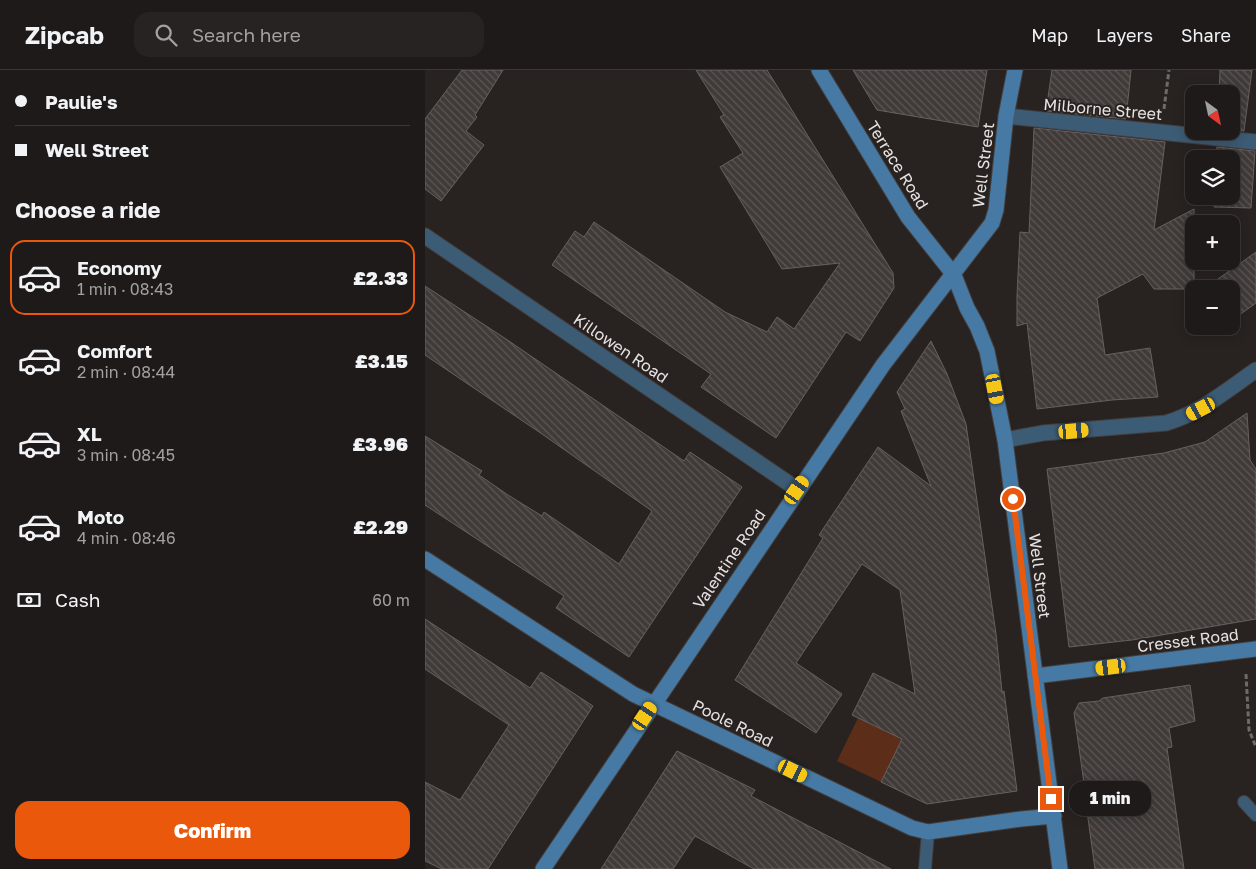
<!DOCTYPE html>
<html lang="en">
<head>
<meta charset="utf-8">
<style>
  body { margin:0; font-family:"Golos Text",sans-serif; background:#262322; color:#f1f3f6; height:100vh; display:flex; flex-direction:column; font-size:19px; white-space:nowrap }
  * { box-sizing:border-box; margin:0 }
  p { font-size:16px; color:#a1a1a2 }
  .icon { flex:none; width:28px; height:28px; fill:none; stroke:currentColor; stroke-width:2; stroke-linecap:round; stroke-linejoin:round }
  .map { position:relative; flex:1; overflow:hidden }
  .details { display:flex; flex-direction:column; background:#1e1a19; width:425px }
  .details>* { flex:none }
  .guide { display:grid; align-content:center; height:110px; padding:0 15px; background:#1e1a19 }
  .needle { width:32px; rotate:147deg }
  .fabs { position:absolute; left:760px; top:15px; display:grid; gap:10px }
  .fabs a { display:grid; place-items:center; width:55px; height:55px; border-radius:10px; background:#1e1a19; box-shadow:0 2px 12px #0003,0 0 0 1px #3c3838; font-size:25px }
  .end { position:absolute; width:22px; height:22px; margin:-11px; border:6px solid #ea580c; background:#fff; box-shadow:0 0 0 2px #fff }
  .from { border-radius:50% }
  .bubble { position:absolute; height:35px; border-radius:15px; background:#1e1a19; box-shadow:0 2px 12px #0003,0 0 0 1px #3c3838; font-size:16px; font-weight:800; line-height:35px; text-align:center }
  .car { position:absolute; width:15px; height:30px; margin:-15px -8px; border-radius:6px; box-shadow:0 0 4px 1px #0007; background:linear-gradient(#f5c518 24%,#345 0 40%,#f5c518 0 76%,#345 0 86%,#f5c518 0) }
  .guide b { display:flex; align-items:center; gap:18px; height:48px; font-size:19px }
  .guide b+b { border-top:1px solid #3c3838 }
  .guide i { width:12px; height:12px; background:#f1f3f6 }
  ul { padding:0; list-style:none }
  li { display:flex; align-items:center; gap:15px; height:75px; margin:0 10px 8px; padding:0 5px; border:2px solid transparent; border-radius:15px }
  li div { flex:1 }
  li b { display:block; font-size:19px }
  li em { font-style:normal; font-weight:800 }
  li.selected { border-color:#ea580c }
  li>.icon { width:45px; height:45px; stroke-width:1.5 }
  h2 { padding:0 15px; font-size:22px; line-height:60px }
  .pay { display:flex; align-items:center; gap:12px; height:55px; padding:0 15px; font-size:19px }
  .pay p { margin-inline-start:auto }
  .button { display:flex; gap:10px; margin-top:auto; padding:10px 15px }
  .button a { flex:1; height:58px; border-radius:15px; background:#ea580c; color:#fff; font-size:20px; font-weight:800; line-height:58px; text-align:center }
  header { display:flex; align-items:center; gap:30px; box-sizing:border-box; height:70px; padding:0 25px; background:#1e1a19; border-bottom:1px solid #3c3838 }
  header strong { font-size:24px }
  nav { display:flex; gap:28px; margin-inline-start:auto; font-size:18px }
  .search { width:350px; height:45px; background:#262322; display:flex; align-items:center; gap:12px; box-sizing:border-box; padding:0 18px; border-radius:15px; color:#a1a1a2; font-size:19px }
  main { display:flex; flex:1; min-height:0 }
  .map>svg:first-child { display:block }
</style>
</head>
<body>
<header>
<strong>Zipcab</strong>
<div class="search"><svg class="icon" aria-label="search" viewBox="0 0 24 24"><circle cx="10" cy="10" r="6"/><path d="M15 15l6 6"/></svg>Search here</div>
<nav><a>Map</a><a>Layers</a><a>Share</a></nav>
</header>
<main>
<section class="details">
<div class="guide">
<b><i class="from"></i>Paulie's</b>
<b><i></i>Well Street</b>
</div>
<h2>Choose a ride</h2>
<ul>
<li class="selected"><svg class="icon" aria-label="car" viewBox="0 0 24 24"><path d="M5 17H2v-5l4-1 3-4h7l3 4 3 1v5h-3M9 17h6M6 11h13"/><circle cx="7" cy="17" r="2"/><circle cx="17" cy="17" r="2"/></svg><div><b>Economy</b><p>1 min · 08:43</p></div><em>£2.33</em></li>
<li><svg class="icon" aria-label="car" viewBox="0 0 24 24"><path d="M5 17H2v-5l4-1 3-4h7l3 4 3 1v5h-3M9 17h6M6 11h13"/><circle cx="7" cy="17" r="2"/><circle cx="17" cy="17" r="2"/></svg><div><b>Comfort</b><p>2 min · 08:44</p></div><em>£3.15</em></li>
<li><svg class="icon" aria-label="car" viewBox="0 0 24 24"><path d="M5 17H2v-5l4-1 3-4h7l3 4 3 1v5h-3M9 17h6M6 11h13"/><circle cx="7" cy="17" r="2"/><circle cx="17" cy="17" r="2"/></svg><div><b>XL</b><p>3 min · 08:45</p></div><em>£3.96</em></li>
<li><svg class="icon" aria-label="car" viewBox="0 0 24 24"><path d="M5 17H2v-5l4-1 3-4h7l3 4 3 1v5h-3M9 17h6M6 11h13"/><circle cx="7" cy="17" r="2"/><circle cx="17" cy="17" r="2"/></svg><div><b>Moto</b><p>4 min · 08:46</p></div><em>£2.29</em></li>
</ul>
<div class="pay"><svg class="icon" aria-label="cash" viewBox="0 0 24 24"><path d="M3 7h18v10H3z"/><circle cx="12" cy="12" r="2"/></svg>Cash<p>60 m</p></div>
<div class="button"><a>Confirm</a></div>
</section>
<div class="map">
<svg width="831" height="799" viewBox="0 0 831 799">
  <defs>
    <pattern id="building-back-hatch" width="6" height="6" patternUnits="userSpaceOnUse" patternTransform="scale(1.25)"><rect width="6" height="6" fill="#403b39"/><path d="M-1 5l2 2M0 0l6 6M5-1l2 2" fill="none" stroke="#5c5755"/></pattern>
  </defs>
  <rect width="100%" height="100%" fill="#282321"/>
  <path fill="#5c2d18" d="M 433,648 L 477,669 L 456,712 L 412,691 Z"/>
  <path fill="url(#building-back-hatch)" stroke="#66605e" d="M 37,0 L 78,0 L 50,45 L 52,47 L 41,61 L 59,75 L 16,131 L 0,119 L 0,49 Z
    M 271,0 L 342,0 L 468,203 L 469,218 L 435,271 L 421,262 L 351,368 L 276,317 L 286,304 L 127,195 L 150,161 L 159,167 L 169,152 L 300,242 L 342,262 L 352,247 L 369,259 L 415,193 L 357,199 L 295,97 L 318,83 L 295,47 L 299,45 Z
    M 428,0 L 562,0 L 553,57 L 452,40 Z
    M 627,0 L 706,0 L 701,49 L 621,41 Z
    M 795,0 L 827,0 L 819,61 L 806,60 L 806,24 L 794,24 Z
    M 609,58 L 740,72 L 729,160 L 769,139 L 769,219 L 729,219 L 718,204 L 672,228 L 680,285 L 725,278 L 733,327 L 687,330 L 612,339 L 602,253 L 592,256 L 592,226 L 595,162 L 604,163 Z
    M 792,77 L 830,81 L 826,138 L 789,137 L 790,126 L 806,126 L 806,89 L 791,89 Z
    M 831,182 L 831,233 L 806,251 L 806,219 L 779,219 Z
    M 0,216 L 81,269 L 259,391 L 265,382 L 317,417 L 204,587 L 131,538 L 139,526 L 0,435 L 0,366 L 57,401 L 54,405 L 83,425 L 117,446 L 119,442 L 194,494 L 227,441 L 117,364 L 0,285 Z
    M 506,271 L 522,304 L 541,354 L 571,564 L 577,622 L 579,621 L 592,721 L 502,734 L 456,712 L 477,669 L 427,645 L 448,603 L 490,624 L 475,520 L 437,494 L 371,593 L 417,624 L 391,663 L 310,610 L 398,468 L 394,465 L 453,377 L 506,416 L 476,341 L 480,339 L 472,322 Z
    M 822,343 L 825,390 L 831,399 L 831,549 L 707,570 L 644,577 L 622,399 L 739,383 L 780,372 Z
    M 0,549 L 105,618 L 116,602 L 168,636 L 63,799 L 17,799 L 0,791 L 0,712 L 35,730 L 84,655 L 0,599 Z
    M 765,615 L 770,651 L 744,658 L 747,677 L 742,678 L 759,799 L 670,799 L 661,734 L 662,734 L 649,643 L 654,633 L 674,631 L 678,628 Z
    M 252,681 L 330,720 L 326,726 L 466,799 L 329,799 L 270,766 L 248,799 L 176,799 Z"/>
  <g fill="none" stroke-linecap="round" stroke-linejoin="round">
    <g stroke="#433e3c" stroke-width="14">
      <path id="lane" d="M 819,732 L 831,745
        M 500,799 L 503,762"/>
    </g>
    <g stroke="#433e3c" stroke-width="17">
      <path id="street" d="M 581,46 L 831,72
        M 0,166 L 372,419
        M 580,370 L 618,363 L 741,353 C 775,343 802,320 831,300"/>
    </g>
    <g stroke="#433e3c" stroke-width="17">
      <path id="secondary" d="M 394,0 L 483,147 L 529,205 L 542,238 L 552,256 L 562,281 L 580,370 L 635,799
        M 0,489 L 208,624 L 487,758 L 503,762 L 596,749 L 629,746
        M 610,606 L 831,579
        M 118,799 L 458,295 L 567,153 L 571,140 L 581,46 L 590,0"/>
    </g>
    <path stroke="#6e6a68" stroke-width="3" stroke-dasharray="5 2.5" stroke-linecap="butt" d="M 739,39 L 744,0
      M 821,604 L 824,660 L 831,677"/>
    <use href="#lane" stroke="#3c5b75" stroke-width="12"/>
    <use href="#street" stroke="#3c5b75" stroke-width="15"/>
    <use href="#secondary" stroke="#4679a3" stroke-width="15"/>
  </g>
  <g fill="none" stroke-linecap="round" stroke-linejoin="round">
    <path stroke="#ea580c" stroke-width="6" d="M 588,429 L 626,729"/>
  </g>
  <g text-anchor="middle" stroke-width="4" stroke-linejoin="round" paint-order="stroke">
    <g font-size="16" fill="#e7e3e2" stroke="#282321">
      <text transform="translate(678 39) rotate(5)" y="6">Milborne Street</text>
      <text transform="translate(473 95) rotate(58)" y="6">Terrace Road</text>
      <text transform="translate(558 95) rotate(-83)" y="6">Well Street</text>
      <text transform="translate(196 278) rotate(34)" y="6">Killowen Road</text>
      <text transform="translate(304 489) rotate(-56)" y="6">Valentine Road</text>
      <text transform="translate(615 506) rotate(83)" y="6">Well Street</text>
      <text transform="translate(763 570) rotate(-7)" y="6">Cresset Road</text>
      <text transform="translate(308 653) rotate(26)" y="6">Poole Road</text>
    </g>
  </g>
</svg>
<div class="fabs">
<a><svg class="needle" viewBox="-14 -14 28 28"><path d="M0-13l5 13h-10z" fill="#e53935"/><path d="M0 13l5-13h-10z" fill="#a1a1a2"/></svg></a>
<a><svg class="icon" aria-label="layers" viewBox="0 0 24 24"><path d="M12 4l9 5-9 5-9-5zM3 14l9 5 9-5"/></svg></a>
<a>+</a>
<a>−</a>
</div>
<i class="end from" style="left:588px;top:429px"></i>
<i class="end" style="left:626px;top:729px"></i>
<div class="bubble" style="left:644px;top:711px;width:82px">1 min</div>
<i class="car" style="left:570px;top:319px;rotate:169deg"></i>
<i class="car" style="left:776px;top:339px;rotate:242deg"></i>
<i class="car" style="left:649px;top:361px;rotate:85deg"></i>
<i class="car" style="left:372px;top:420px;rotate:35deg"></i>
<i class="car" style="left:686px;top:597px;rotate:263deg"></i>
<i class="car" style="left:220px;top:646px;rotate:34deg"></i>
<i class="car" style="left:368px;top:701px;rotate:116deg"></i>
</div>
</main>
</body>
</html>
